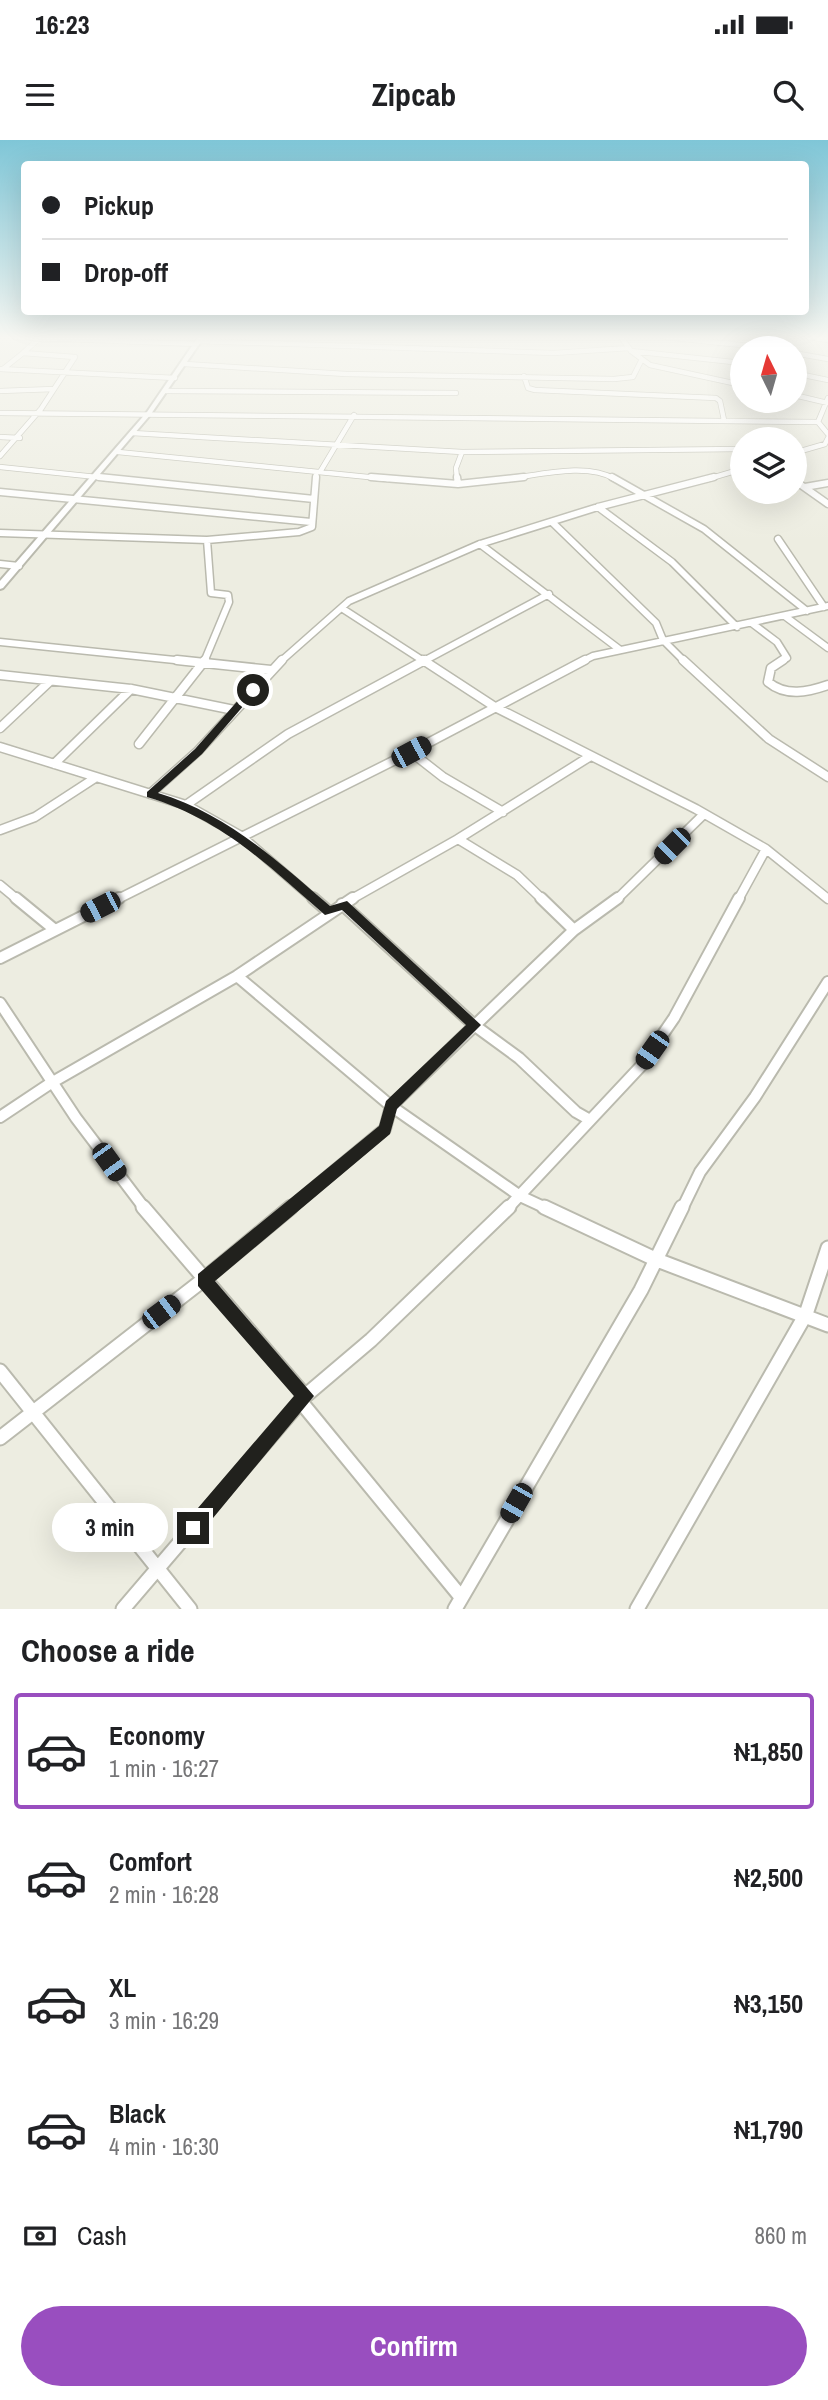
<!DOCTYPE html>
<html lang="en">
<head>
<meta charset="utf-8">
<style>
  body { margin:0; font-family:"Archivo Narrow",sans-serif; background:#f2f2f2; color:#202124; height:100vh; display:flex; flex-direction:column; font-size:26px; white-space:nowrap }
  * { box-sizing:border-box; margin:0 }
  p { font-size:23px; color:#757577 }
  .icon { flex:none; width:38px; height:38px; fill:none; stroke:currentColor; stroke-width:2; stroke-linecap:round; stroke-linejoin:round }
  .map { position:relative; height:1469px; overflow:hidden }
  .details { display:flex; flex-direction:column; background:#fff; flex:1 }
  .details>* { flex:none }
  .banner { position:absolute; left:21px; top:21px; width:788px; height:154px; border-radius:7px; box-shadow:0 7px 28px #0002; display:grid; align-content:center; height:154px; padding:0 21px; background:#fff }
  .needle { width:46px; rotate:355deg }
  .fabs { position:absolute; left:730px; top:196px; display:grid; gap:14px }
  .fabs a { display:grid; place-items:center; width:77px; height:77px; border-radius:50%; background:#fff; box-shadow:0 7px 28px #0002; font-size:35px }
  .end { position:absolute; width:32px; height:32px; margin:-16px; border:9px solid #21211d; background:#fff; box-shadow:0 0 0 4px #fff }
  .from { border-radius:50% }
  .bubble { position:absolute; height:49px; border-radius:24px; background:#fff; box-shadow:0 7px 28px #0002; font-size:23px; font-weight:800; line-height:49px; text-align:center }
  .car { position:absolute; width:21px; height:42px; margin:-21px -10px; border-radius:9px; box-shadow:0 0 5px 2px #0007; background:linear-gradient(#222 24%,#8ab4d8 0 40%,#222 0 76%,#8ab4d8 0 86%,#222 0) }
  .banner b { display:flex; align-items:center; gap:24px; height:66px; font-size:26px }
  .banner b+b { border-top:2px solid #e0e0e0 }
  .banner i { width:18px; height:18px; background:#202124 }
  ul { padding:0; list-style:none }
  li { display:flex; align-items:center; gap:21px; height:116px; margin:0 14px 10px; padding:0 7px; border:4px solid transparent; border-radius:7px }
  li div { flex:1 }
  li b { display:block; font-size:26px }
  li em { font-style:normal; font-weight:800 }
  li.selected { border-color:#994ebf }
  li>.icon { width:63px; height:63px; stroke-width:1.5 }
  h2 { padding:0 21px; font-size:32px; line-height:84px }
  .pay { display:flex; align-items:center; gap:18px; height:77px; padding:0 21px; font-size:26px }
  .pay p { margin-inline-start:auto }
  .action { display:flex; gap:14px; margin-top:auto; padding:14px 21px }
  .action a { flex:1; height:80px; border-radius:42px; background:#994ebf; color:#fff; font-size:28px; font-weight:800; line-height:80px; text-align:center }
  .status { display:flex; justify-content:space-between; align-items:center; height:49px; padding:0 35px; background:#fff; direction:ltr }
  .status svg { height:19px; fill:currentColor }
  header { display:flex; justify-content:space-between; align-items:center; height:91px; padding:0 21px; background:#fff; font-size:32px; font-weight:800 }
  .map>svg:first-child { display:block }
</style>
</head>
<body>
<div class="status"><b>16:23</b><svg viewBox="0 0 49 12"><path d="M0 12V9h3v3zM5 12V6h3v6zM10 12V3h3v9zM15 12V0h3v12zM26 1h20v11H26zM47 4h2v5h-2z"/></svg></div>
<header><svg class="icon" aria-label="menu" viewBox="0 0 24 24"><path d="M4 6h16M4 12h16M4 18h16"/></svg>Zipcab<svg class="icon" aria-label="search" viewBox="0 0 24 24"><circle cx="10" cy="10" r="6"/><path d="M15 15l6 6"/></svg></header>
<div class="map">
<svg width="828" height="1469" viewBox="0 0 828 1469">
  <rect width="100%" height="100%" fill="#edede1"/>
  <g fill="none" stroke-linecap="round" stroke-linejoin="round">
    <g stroke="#babaae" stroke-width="6">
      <path id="minor-far4" d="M 14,197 L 197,204
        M 621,197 L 631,211 L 650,225 L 742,245
        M 665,197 L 769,208
        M 809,197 L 828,200
        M 199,201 L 554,213 L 629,208
        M 631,211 L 742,223
        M 794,213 L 828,219
        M 185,224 L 346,234 L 614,239 L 633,237 L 641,221
        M 0,229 L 175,238
        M 3,229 L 23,213
        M 794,233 L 828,240
        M 524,236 L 528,248 L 535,250 L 716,258 L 720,261 L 724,280
        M 0,251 L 54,249
        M 166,251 L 456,253
        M 794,255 L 828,263
        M 828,258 L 818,282 L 828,294
        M 0,273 L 818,282
        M 132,293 L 462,312 L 742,309
        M 0,297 L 20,298
        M 118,312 L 388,339
        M 794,313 L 825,304 L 828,298
        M 0,316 L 41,269 L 75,217 L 23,213 L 41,197
        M 0,327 L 116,339
        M 320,332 L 354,275
        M 316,339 L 316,332
        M 457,339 L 456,328 L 462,312
        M 507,339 C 540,335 586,322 615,339
        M 708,339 L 742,329"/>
    </g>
    <g stroke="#babaae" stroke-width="9">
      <path id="minor-far3" d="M 99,337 L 314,359
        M 371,337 L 458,344 L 524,337
        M 457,337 L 458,344
        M 612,337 L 704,389 L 807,471
        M 794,340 L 828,364
        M 805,347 L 828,343
        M 0,352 L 311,382
        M 598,367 L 672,422 L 737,487
        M 552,382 L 656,483 L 663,500 L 685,522
        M 0,393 L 207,400 L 299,392 L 312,387 L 316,337
        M 778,399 L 824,467
        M 480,404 L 619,509
        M 0,424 L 19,426
        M 343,469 L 425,522
        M 786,477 L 828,508
        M 753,484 L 777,502 L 787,518 L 780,522
        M 0,502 L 194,522
        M 204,522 L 229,462 L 228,455 L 211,453 L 207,400
        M 280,522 L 349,461 L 480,404 L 598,367 L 714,337
        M 422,522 L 549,454
        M 581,522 L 593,516 L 828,466"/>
    </g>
    <g stroke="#babaae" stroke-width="11">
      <path id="minor-far2" d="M 177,520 L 271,530
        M 423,520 L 495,567 L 696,669 L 766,709 L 828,759
        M 683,520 L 769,599 L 828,637
        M 783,520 L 771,528 L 768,542 C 786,557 808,552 828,545
        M 0,535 L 131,549 L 234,570
        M 0,588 L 50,541
        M 139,604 L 205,520
        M 0,607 L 186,665 L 241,696 L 315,760
        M 411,612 L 443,637 L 503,672
        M 54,624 L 131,549
        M 150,654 L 198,611 L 282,520
        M 186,665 L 288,594 L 425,520
        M 0,690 L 35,677 L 95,638
        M 458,699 L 517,735 L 543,760
        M 0,745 L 18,760
        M 116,760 L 411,612 L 585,520
        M 350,760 L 458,699 L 589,617
        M 616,760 L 704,674
        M 738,760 L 766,709"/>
    </g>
    <g stroke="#babaae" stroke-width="14">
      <path id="minor-far1" d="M 16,758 L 55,790
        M 313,758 L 329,772
        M 342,764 L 474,885 L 519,918 L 576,972 L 590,980
        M 574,790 L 618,758
        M 0,818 L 119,758
        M 237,836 L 391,966 L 520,1056 L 548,1069
        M 0,863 L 76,978 L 145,1069
        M 0,977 L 51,943 L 237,836 L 353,758
        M 289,1069 L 385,989 L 391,966 L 574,790 L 541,758
        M 507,1069 L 641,926 L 674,878 L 739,758
        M 682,1069 L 700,1032 L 755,957 L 828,842"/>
    </g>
    <g stroke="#babaae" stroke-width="17">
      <path id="minor" d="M 143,1067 L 305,1256
        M 544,1067 L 657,1120 L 828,1185
        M 0,1231 L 190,1469
        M 301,1262 L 461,1457
        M 0,1298 L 203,1140 L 291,1067
        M 123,1469 L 305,1256 L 371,1200 L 509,1067
        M 455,1469 L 641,1150 L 682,1067
        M 637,1469 L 806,1174 L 828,1108"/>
    </g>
    <g stroke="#babaae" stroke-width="4">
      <path id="secondary" d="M 198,197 L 204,197 L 151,274 L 3,448 L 0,449 L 0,441 L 147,272 Z"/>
    </g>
    <use href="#minor-far4" stroke="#fff" stroke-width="4.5"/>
    <use href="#minor-far3" stroke="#fff" stroke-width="6"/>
    <use href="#minor-far2" stroke="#fff" stroke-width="8"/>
    <use href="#minor-far1" stroke="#fff" stroke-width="10"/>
    <use href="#minor" stroke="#fff" stroke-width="13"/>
    <use href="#secondary" fill="#fff" fill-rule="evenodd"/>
  </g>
  <linearGradient id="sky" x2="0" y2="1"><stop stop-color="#7fc6d7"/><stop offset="0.49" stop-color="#f7f7f2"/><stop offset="1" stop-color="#f7f7f2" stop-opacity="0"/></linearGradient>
  <rect width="828" height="403" fill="url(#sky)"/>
  <path fill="#21211d" d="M 249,548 L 257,550 L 202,614 L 158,653 C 227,674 276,720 330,766 L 347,761 L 481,885 L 397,969 L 390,994 L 215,1141 L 314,1256 L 199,1395 L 193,1398 L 186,1395 L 183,1388 L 186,1382 L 294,1256 L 198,1146 L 198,1134 L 379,986 L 386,961 L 466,885 L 342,770 L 325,775 C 266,724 223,680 147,657 L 147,652 L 195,609 Z"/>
</svg>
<div class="fabs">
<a><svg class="needle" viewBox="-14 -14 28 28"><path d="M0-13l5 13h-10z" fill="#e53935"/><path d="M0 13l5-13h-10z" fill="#757577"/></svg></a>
<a><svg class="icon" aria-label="layers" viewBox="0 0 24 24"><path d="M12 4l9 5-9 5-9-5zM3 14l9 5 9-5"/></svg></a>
</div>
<i class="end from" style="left:253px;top:550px"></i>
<i class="end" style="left:193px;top:1388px"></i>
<div class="bubble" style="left:52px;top:1363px;width:116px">3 min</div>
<i class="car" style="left:411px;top:612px;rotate:62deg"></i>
<i class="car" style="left:672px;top:706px;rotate:225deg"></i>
<i class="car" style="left:100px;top:767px;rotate:243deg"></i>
<i class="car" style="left:652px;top:910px;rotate:215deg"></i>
<i class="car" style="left:109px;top:1022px;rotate:144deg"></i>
<i class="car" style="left:161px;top:1172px;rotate:53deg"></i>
<i class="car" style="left:516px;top:1363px;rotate:210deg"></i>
<div class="banner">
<b><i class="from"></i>Pickup</b>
<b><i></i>Drop-off</b>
</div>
</div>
<section class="details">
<h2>Choose a ride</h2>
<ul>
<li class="selected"><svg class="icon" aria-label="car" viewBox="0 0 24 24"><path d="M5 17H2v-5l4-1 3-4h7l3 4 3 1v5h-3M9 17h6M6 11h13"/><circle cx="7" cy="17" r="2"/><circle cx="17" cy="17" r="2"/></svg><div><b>Economy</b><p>1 min · 16:27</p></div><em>₦1,850</em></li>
<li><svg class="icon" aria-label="car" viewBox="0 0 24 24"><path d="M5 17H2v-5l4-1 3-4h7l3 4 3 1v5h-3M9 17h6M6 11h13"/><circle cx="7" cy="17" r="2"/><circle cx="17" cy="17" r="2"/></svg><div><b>Comfort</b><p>2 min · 16:28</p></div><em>₦2,500</em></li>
<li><svg class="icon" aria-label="car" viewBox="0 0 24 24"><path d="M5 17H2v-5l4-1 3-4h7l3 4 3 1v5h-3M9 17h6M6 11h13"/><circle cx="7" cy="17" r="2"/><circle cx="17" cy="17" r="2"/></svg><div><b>XL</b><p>3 min · 16:29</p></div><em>₦3,150</em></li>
<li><svg class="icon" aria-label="car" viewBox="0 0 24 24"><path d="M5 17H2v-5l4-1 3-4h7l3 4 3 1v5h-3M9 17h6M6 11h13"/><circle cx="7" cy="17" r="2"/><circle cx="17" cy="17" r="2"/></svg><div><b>Black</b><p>4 min · 16:30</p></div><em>₦1,790</em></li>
</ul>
<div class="pay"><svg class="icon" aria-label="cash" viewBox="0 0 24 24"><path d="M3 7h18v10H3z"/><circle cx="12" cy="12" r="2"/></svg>Cash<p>860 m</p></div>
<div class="action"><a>Confirm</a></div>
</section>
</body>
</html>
